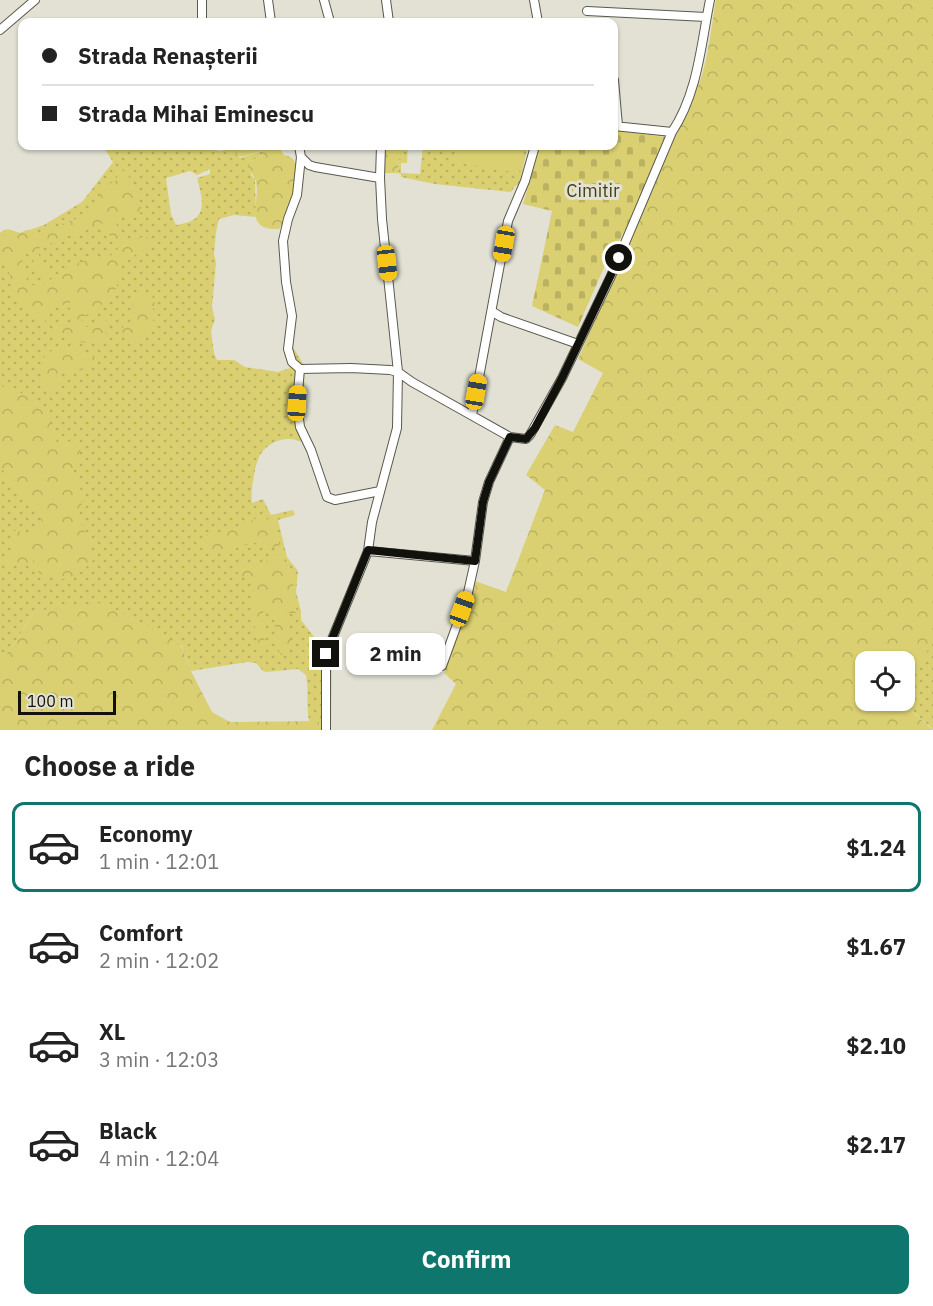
<!DOCTYPE html>
<html lang="en">
<head>
<meta charset="utf-8">
<style>
  body { margin:0; font-family:"IBM Plex Sans",sans-serif; background:#f2f2f2; color:#222; height:100vh; display:flex; flex-direction:column; font-size:22px; white-space:nowrap }
  * { box-sizing:border-box; margin:0 }
  p { font-size:20px; color:#767676 }
  .icon { flex:none; width:33px; height:33px; fill:none; stroke:currentColor; stroke-width:2; stroke-linecap:round; stroke-linejoin:round }
  .map { position:relative; height:730px; overflow:hidden }
  .panel { display:flex; flex-direction:column; background:#fff; flex:1 }
  .panel>* { flex:none }
  .hud { position:absolute; left:18px; top:18px; width:600px; height:132px; border-radius:12px; box-shadow:0 2px 4px #0004; display:grid; align-content:center; height:132px; padding:0 24px; background:#fff }
  .fabs { position:absolute; left:855px; top:651px; display:grid; gap:12px }
  .fabs a { display:grid; place-items:center; width:60px; height:60px; border-radius:12px; background:#fff; box-shadow:0 2px 4px #0004; font-size:30px }
  .scale { position:absolute; left:18px; bottom:15px; width:98px; box-sizing:border-box; padding-left:6px; border:3px solid #12120d; border-top:0; font-size:16px; line-height:21px; white-space:nowrap; color:#12120d; -webkit-text-stroke:4px #e2e1d4; paint-order:stroke }
  .end { position:absolute; width:27px; height:27px; margin:-14px; border:8px solid #12120d; background:#fff; box-shadow:0 0 0 3px #fff }
  .from { border-radius:50% }
  .bubble { position:absolute; height:42px; border-radius:12px; background:#fff; box-shadow:0 2px 4px #0004; font-size:20px; font-weight:700; line-height:42px; text-align:center }
  .car { position:absolute; width:18px; height:36px; margin:-18px -9px; border-radius:8px; box-shadow:0 0 4px 2px #0007; background:linear-gradient(#f5c518 24%,#345 0 40%,#f5c518 0 76%,#345 0 86%,#f5c518 0) }
  .hud b { display:flex; align-items:center; gap:21px; height:57px; font-size:22px }
  .hud b+b { border-top:2px solid #e0e0e0 }
  .hud i { width:15px; height:15px; background:#222 }
  ul { padding:0; list-style:none }
  li { display:flex; align-items:center; gap:18px; height:90px; margin:0 12px 9px; padding:0 12px; border:3px solid transparent; border-radius:12px }
  li div { flex:1 }
  li b { display:block; font-size:22px }
  li em { font-style:normal; font-weight:700 }
  li.selected { border-color:#0f766e }
  li>.icon { width:54px; height:54px; stroke-width:1.5 }
  h2 { padding:0 24px; font-size:27px; line-height:72px }
  .primary-button { display:flex; gap:12px; margin-top:auto; padding:12px 24px }
  .primary-button a { flex:1; height:69px; border-radius:12px; background:#0f766e; color:#fff; font-size:24px; font-weight:700; line-height:69px; text-align:center }
  .map>svg:first-child { display:block }
</style>
</head>
<body>
<div class="map">
<svg width="933" height="730" viewBox="0 0 933 730">
  <defs>
    <pattern id="grass-dots" width="8" height="8" patternUnits="userSpaceOnUse" patternTransform="scale(1.5)"><rect width="8" height="8" fill="#dad071"/><path d="M2 2h.1M6 6h.1" fill="none" stroke="#bab261" stroke-width="1.8" stroke-linecap="round"/></pattern>
    <pattern id="forest-crowns" width="20" height="18" patternUnits="userSpaceOnUse" patternTransform="scale(1.5)"><rect width="20" height="18" fill="#dad071"/><path d="M2 6a3 3 0 1 1 6 0M12 15a3 3 0 1 1 6 0" fill="none" stroke="#bab261"/></pattern>
    <pattern id="cemetery-stones" width="16" height="16" patternUnits="userSpaceOnUse" patternTransform="scale(1.5)"><rect width="16" height="16" fill="#dad071"/><path d="M2 7V4a2 2 0 0 1 4 0v3zM10 15v-3a2 2 0 0 1 4 0v3z" fill="#bab261"/></pattern>
  </defs>
  <rect width="100%" height="100%" fill="#e2e1d4"/>
  <path fill="url(#grass-dots)" fill-rule="evenodd" d="M 103,146 L 218,146 L 218,151 L 222,151 L 225,146 L 255,146 L 234,154 L 241,158 L 262,151 L 263,155 L 249,162 L 251,175 L 255,179 L 256,217 L 234,215 L 219,219 L 216,232 L 214,254 L 216,263 L 212,308 L 215,319 L 211,331 L 214,353 L 217,360 L 234,360 L 245,367 L 278,372 L 290,368 L 284,348 L 293,347 C 296,353 303,361 304,368 C 306,392 299,416 309,439 L 302,442 C 288,435 269,440 260,455 C 255,464 250,493 252,503 L 263,499 L 271,515 L 293,510 L 295,515 L 278,520 L 287,557 L 298,571 L 296,592 L 301,611 L 301,620 L 315,638 L 325,644 L 328,641 L 335,642 L 332,655 L 331,730 L 324,730 L 318,721 L 309,721 C 306,705 309,691 306,675 L 298,669 L 266,672 L 263,671 L 256,663 L 247,662 L 191,671 L 182,646 L 35,611 C 24,626 13,650 0,661 L 0,233 C 8,226 11,231 20,233 L 44,225 L 82,202 L 113,162 ZM 210,169 L 210,174 L 197,178 C 204,203 208,221 176,225 L 171,214 L 166,178 L 190,171 L 197,175 Z
    M 404,146 L 408,146 L 407,163 L 401,163 L 401,173 L 420,174 L 423,146 L 528,146 L 519,185 L 515,186 L 511,192 L 435,184 L 401,177 L 401,174 L 398,173 L 399,159 L 402,157 Z
    M 931,643 L 933,643 L 933,729 L 900,701 L 904,700 L 905,682 Z"/>
  <path fill="url(#forest-crowns)" d="M 716,0 L 933,0 L 933,643 L 905,682 L 904,662 L 866,662 L 866,700 L 900,701 L 933,730 L 432,730 L 456,684 L 444,673 L 475,581 L 506,592 L 545,490 L 526,475 L 555,425 L 573,432 L 603,373 L 578,359 L 700,81 C 709,55 711,27 716,0 Z
    M 255,146 L 278,146 L 284,155 C 312,158 289,216 279,229 C 240,231 263,198 255,179 C 254,175 250,172 248,168 L 249,162 L 263,155 L 262,151 C 252,152 244,159 235,156 L 234,154 Z
    M 386,146 L 404,146 L 402,157 L 399,159 L 398,173 L 384,173 Z
    M 120,166 L 133,182 L 133,187 L 137,189 L 142,212 C 133,215 126,213 117,216 L 116,223 L 122,238 L 114,243 L 103,224 L 98,223 L 38,249 L 38,253 L 48,276 L 44,280 L 29,253 L 22,256 C 23,266 23,280 33,285 C 44,290 49,279 57,275 C 67,269 79,262 91,258 C 97,257 104,258 109,256 C 116,254 120,244 125,239 L 147,237 L 150,243 C 142,252 131,256 123,264 C 117,269 119,275 118,282 C 116,297 94,312 81,318 L 82,322 L 86,327 L 95,325 L 98,320 L 104,317 L 107,323 L 105,339 C 94,345 82,342 70,341 L 68,333 L 64,337 L 56,336 L 52,329 L 58,325 L 70,327 L 72,324 L 67,311 L 73,307 L 74,304 L 71,302 L 51,309 L 45,322 L 39,321 C 34,316 20,305 18,300 C 9,286 15,273 0,261 L 0,233 C 8,226 11,231 20,233 L 27,230 L 38,234 L 80,217 L 97,203 L 103,187 L 117,180 L 117,168 Z
    M 143,293 L 151,293 L 155,304 L 150,318 L 155,322 L 157,327 L 150,330 L 139,342 L 130,339 L 122,332 L 123,326 L 132,320 L 131,308 L 135,297 Z
    M 59,345 L 80,350 L 98,359 L 93,366 L 62,374 L 58,388 L 47,394 L 43,385 L 45,375 L 41,363 L 46,355 Z
    M 5,385 C 20,389 29,401 43,407 L 58,445 L 64,441 L 75,442 L 81,449 L 73,472 C 81,488 86,499 78,516 L 90,544 L 94,559 C 78,578 62,585 39,573 L 35,559 L 30,566 C 19,562 11,561 0,565 L 0,562 L 10,558 L 14,549 L 11,532 L 18,530 L 27,536 L 34,530 L 45,527 L 34,507 L 25,503 L 0,466 L 2,401 L 0,387 Z
    M 261,515 L 275,524 L 282,558 L 295,573 L 293,590 L 297,613 L 287,613 L 291,646 L 288,655 L 281,655 C 273,639 278,620 269,605 L 263,607 L 265,647 L 259,646 C 255,631 252,615 253,600 C 253,592 256,588 253,581 L 244,577 L 236,571 L 236,566 C 249,561 266,566 278,557 L 276,549 C 250,531 235,558 207,552 L 201,544 L 207,535 C 227,531 244,527 261,515 Z
    M 100,603 L 142,623 L 182,647 L 191,671 L 212,712 L 230,722 L 318,721 L 324,730 L 0,730 L 0,660 C 13,650 25,625 35,611 Z"/>
  <path fill="url(#cemetery-stones)" d="M 614,130 L 665,137 L 631,220 L 605,265 L 578,327 L 532,306 L 552,211 L 523,204 L 540,146 L 614,146 Z"/>
  <path fill="#dad071" d="M 460,146 L 524,146 L 519,173 L 457,162 Z"/>
  <g fill="none" stroke-linecap="round" stroke-linejoin="round">
    <g stroke="#5a594e" stroke-width="10">
      <path id="minor" d="M 202,0 L 202,22
        M 268,0 L 271,22
        M 324,0 L 330,22
        M 386,0 L 389,22
        M 534,0 L 538,22
        M 587,11 L 706,17
        M 0,30 L 35,0
        M 614,80 L 618,126
        M 614,126 L 672,132
        M 299,146 L 301,157 L 297,195 L 288,219 L 283,241 L 286,282 L 292,316 L 288,349 L 292,362 L 300,369 L 297,403 L 300,427 L 311,450 L 327,497 L 335,500 L 380,491
        M 301,157 L 309,165 L 315,167 L 380,178
        M 493,312 L 501,317 L 578,344
        M 300,369 L 351,368 L 390,370 L 398,372 L 412,382 L 510,437 L 526,439 L 530,435 L 562,378 L 611,276 L 672,132 C 698,93 701,44 710,0
        M 472,415 L 508,221 L 525,181 L 535,146
        M 368,551 L 475,561
        M 442,666 L 467,597 L 475,561 L 483,502 L 489,482 L 510,437
        M 326,730 L 326,654 L 368,551 L 372,522 L 397,428 L 398,372 L 382,219 L 380,178 L 381,146"/>
    </g>
    <use href="#minor" stroke="#fff" stroke-width="8"/>
  </g>
  <g fill="none" stroke-linecap="round" stroke-linejoin="round">
    <path stroke="#12120d" stroke-width="8" d="M 326,654 L 368,550 L 475,561 L 483,502 L 489,482 L 510,437 L 526,439 L 535,428 L 562,378 L 619,258"/>
  </g>
  <g text-anchor="middle" stroke-width="6" stroke-linejoin="round" paint-order="stroke">
    <g font-size="18" fill="#433f15" stroke="#e2e1d4">
      <text x="593" y="197">Cimitir</text>
    </g>
  </g>
</svg>
<div class="fabs">
<a><svg class="icon" aria-label="locate" viewBox="0 0 24 24"><circle cx="12" cy="12" r="6"/><path d="M12 2v4M12 18v4M2 12h4M18 12h4"/></svg></a>
</div>
<div class="scale">100 m</div>
<i class="end from" style="left:619px;top:258px"></i>
<i class="end" style="left:326px;top:654px"></i>
<div class="bubble" style="left:346px;top:633px;width:99px">2 min</div>
<i class="car" style="left:504px;top:244px;rotate:190deg"></i>
<i class="car" style="left:387px;top:263px;rotate:173deg"></i>
<i class="car" style="left:476px;top:392px;rotate:10deg"></i>
<i class="car" style="left:297px;top:403px;rotate:4deg"></i>
<i class="car" style="left:462px;top:609px;rotate:20deg"></i>
<div class="hud">
<b><i class="from"></i>Strada Renașterii</b>
<b><i></i>Strada Mihai Eminescu</b>
</div>
</div>
<section class="panel">
<h2>Choose a ride</h2>
<ul>
<li class="selected"><svg class="icon" aria-label="car" viewBox="0 0 24 24"><path d="M5 17H2v-5l4-1 3-4h7l3 4 3 1v5h-3M9 17h6M6 11h13"/><circle cx="7" cy="17" r="2"/><circle cx="17" cy="17" r="2"/></svg><div><b>Economy</b><p>1 min · 12:01</p></div><em>$1.24</em></li>
<li><svg class="icon" aria-label="car" viewBox="0 0 24 24"><path d="M5 17H2v-5l4-1 3-4h7l3 4 3 1v5h-3M9 17h6M6 11h13"/><circle cx="7" cy="17" r="2"/><circle cx="17" cy="17" r="2"/></svg><div><b>Comfort</b><p>2 min · 12:02</p></div><em>$1.67</em></li>
<li><svg class="icon" aria-label="car" viewBox="0 0 24 24"><path d="M5 17H2v-5l4-1 3-4h7l3 4 3 1v5h-3M9 17h6M6 11h13"/><circle cx="7" cy="17" r="2"/><circle cx="17" cy="17" r="2"/></svg><div><b>XL</b><p>3 min · 12:03</p></div><em>$2.10</em></li>
<li><svg class="icon" aria-label="car" viewBox="0 0 24 24"><path d="M5 17H2v-5l4-1 3-4h7l3 4 3 1v5h-3M9 17h6M6 11h13"/><circle cx="7" cy="17" r="2"/><circle cx="17" cy="17" r="2"/></svg><div><b>Black</b><p>4 min · 12:04</p></div><em>$2.17</em></li>
</ul>
<div class="primary-button"><a>Confirm</a></div>
</section>
</body>
</html>
